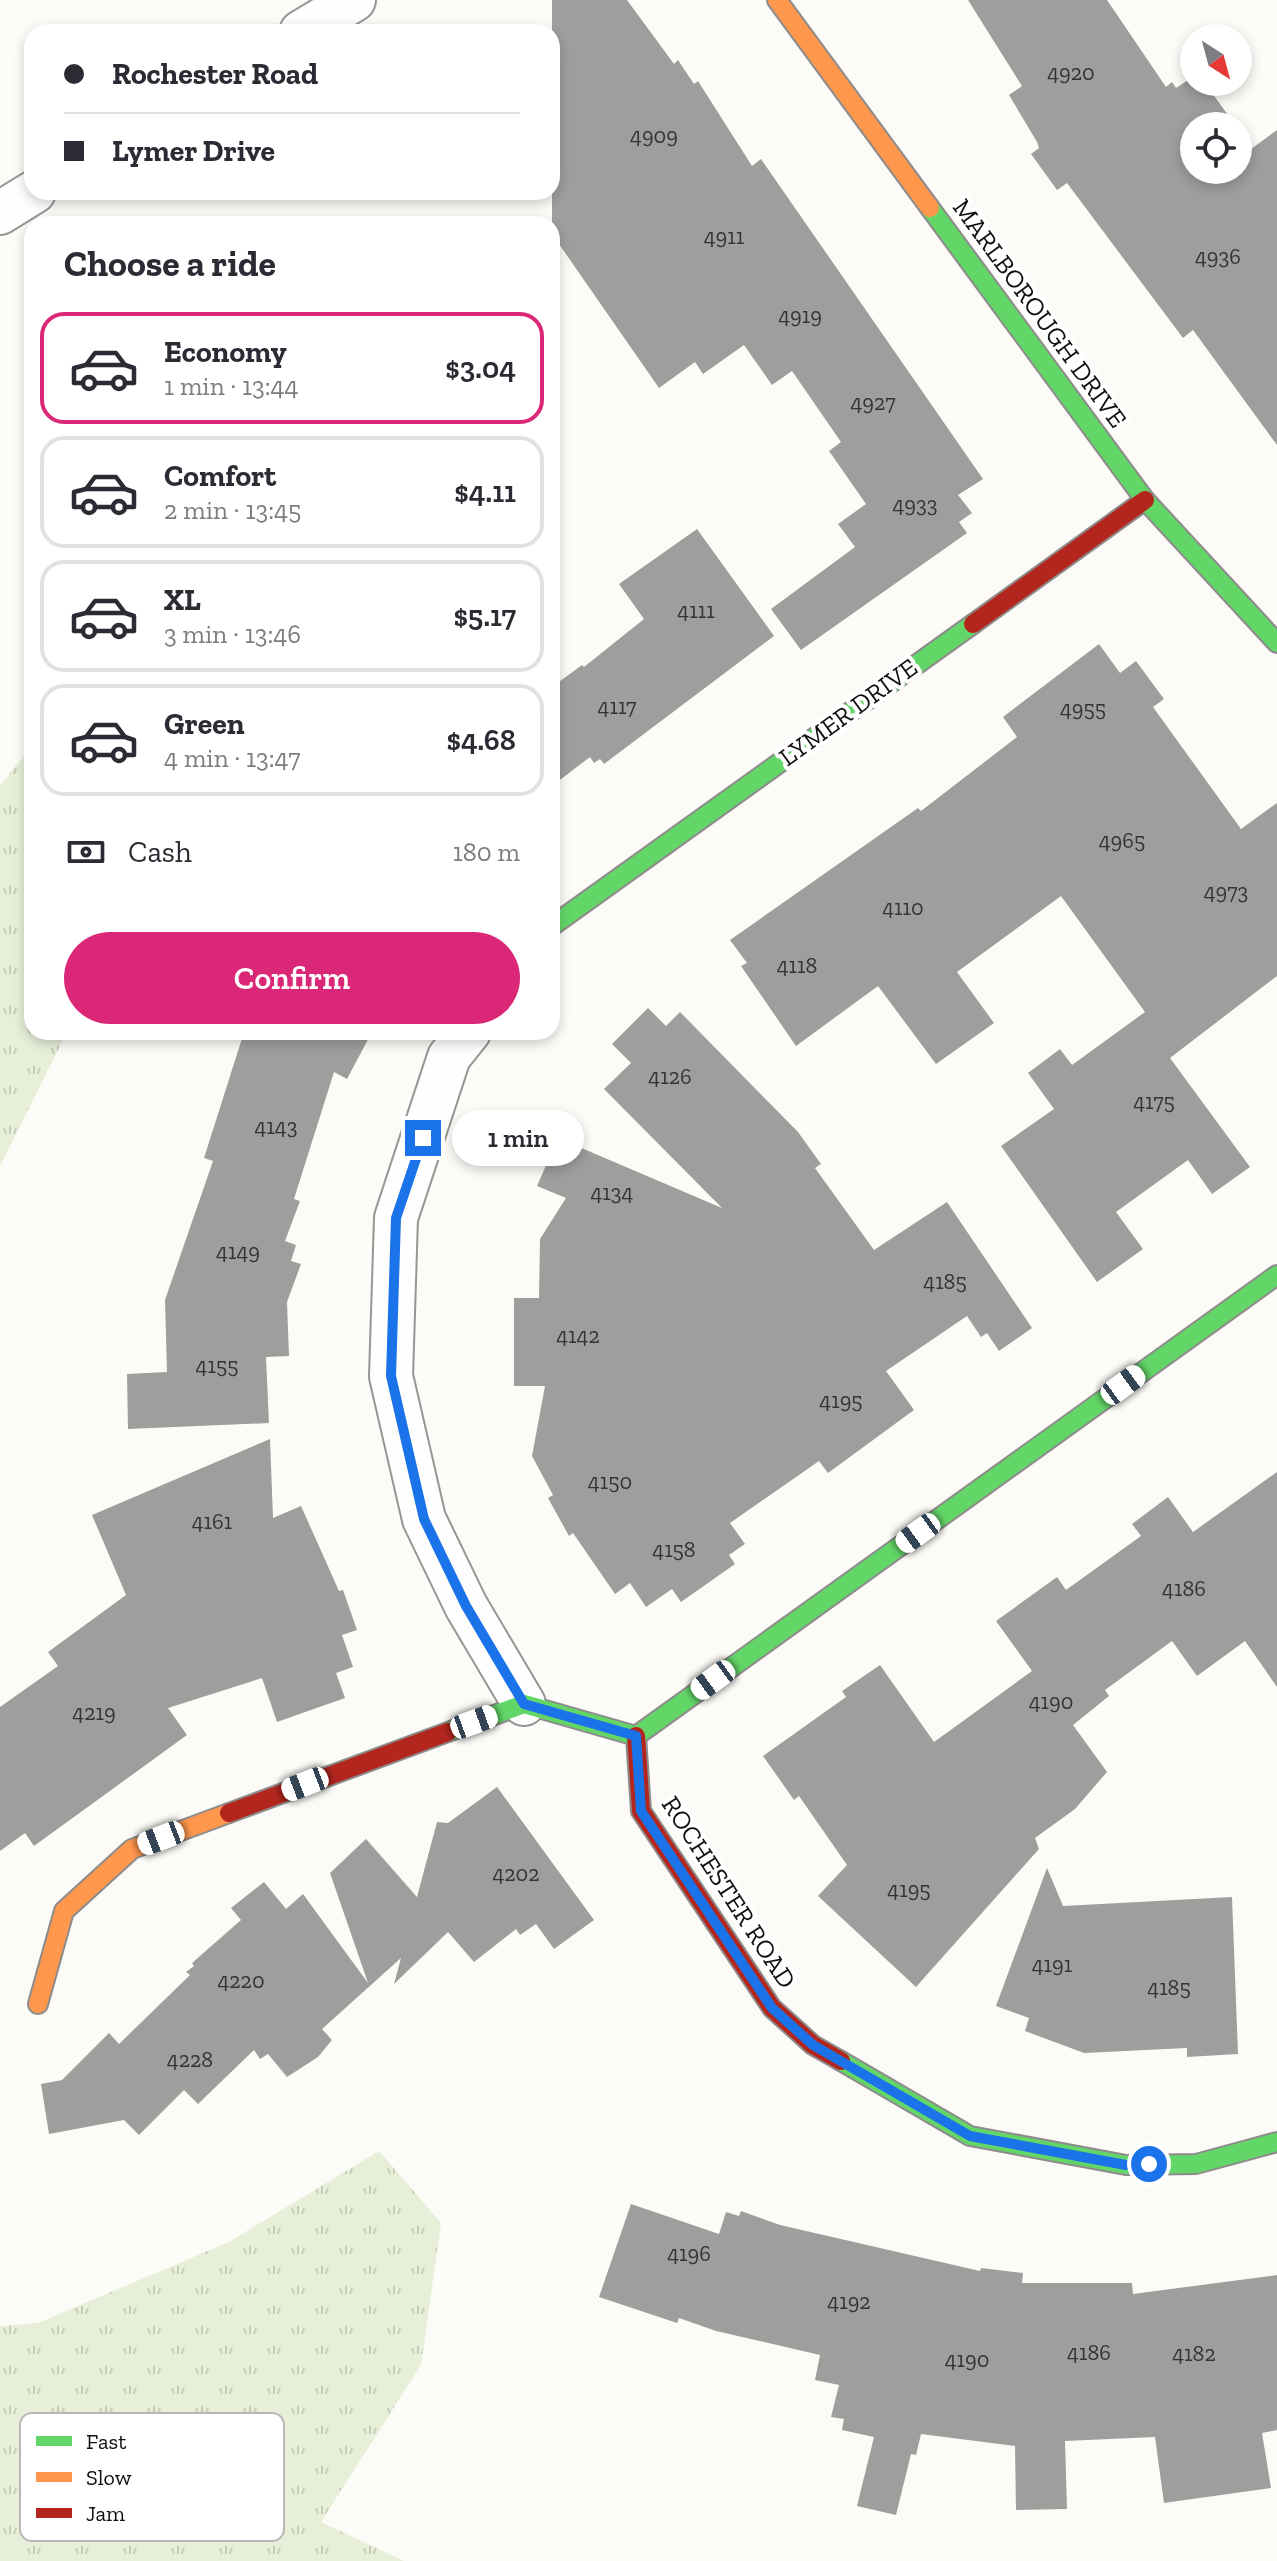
<!DOCTYPE html>
<html lang="en">
<head>
<meta charset="utf-8">
<style>
  body { margin:0; font-family:"Zilla Slab",serif; background:#f2f2f3; color:#2b2b33; height:100vh; display:flex; flex-direction:column; font-size:30px; white-space:nowrap }
  * { box-sizing:border-box; margin:0 }
  p { font-size:26px; color:#7c7c81 }
  .icon { flex:none; width:44px; height:44px; fill:none; stroke:currentColor; stroke-width:2; stroke-linecap:round; stroke-linejoin:round }
  .map { position:relative; flex:1; overflow:hidden }
  .side { position:absolute; left:24px; top:216px; width:536px; height:824px; display:flex; flex-direction:column; background:#fff; border-radius:24px; box-shadow:0 4px 12px #0003 }
  .side>* { flex:none }
  .top-card { position:absolute; left:24px; top:24px; width:536px; height:176px; border-radius:24px; box-shadow:0 4px 12px #0003; display:grid; align-content:center; height:176px; padding:0 40px; background:#fff }
  .needle { width:52px; rotate:144deg }
  .controls { position:absolute; left:1180px; top:24px; display:grid; gap:16px }
  .controls a { display:grid; place-items:center; width:72px; height:72px; border-radius:50%; background:#fff; box-shadow:0 4px 12px #0003; font-size:40px }
  .end { position:absolute; width:36px; height:36px; margin:-18px; border:10px solid #1a73e8; background:#fff; box-shadow:0 0 0 4px #fff }
  .from { border-radius:50% }
  .bubble { position:absolute; height:56px; border-radius:28px; background:#fff; box-shadow:0 4px 12px #0003; font-size:26px; font-weight:600; line-height:56px; text-align:center }
  .car { position:absolute; width:24px; height:48px; margin:-24px -12px; border-radius:10px; box-shadow:0 0 6px 2px #0007; background:linear-gradient(#fff 24%,#345 0 40%,#fff 0 76%,#345 0 86%,#fff 0) }
  .top-card b { display:flex; align-items:center; gap:28px; height:76px; font-size:30px }
  .top-card b+b { border-top:2px solid #e1e1e2 }
  .top-card i { width:20px; height:20px; background:#2b2b33 }
  ul { padding:0; list-style:none }
  li { display:flex; align-items:center; gap:24px; height:112px; margin:0 16px 12px; padding:0 24px; border:4px solid #e1e1e2; border-radius:24px }
  li div { flex:1 }
  li b { display:block; font-size:30px }
  li em { font-style:normal; font-weight:600 }
  li.on { border-color:#db2777 }
  li>.icon { width:72px; height:72px; stroke-width:1.5 }
  h2 { padding:0 40px; font-size:36px; line-height:96px }
  .pay { display:flex; align-items:center; gap:20px; height:88px; padding:0 40px; font-size:30px }
  .pay p { margin-inline-start:auto }
  .action { display:flex; gap:16px; margin-top:auto; padding:16px 40px }
  .action a { flex:1; height:92px; border-radius:48px; background:#db2777; color:#fff; font-size:32px; font-weight:600; line-height:92px; text-align:center }
  .map>svg:first-child { display:block }
</style>
</head>
<body>
<div class="map">
<svg width="1277" height="2561" viewBox="0 0 1277 2561">
  <defs>
    <pattern id="grass-tufts" width="24" height="20" patternUnits="userSpaceOnUse" patternTransform="scale(2)"><rect width="24" height="20" fill="#e7efd9"/><path d="M3 7l-1-3M5 7V3M7 7l1-3M15 17l-1-3M17 17v-4M19 17l1-3" fill="none" stroke="#c5ccb9"/></pattern>
  </defs>
  <rect width="100%" height="100%" fill="#fcfbf7"/>
  <path fill="url(#grass-tufts)" d="M 32,745 L 32,1032 L 67,1032 L 0,1166 L 0,786 Z
    M 379,2151 L 441,2223 L 421,2365 L 321,2522 L 404,2561 L 0,2561 L 0,2326 L 38,2323 L 229,2242 Z"/>
  <path fill="#a09e9c" d="M 552,0 L 627,0 L 674,64 L 678,60 L 694,84 L 698,81 L 752,166 L 761,159 L 983,479 L 958,495 L 972,513 L 959,522 L 967,533 L 801,650 L 771,609 L 855,547 L 838,524 L 866,504 L 829,451 L 841,442 L 792,371 L 772,385 L 744,345 L 703,374 L 695,362 L 659,388 L 552,234 Z
    M 968,0 L 1107,0 L 1166,87 L 1172,82 L 1176,88 L 1194,76 L 1194,82 L 1204,82 L 1236,126 L 1194,126 L 1194,170 L 1238,170 L 1238,129 L 1251,149 L 1277,130 L 1277,445 L 1193,330 L 1183,338 L 1067,183 L 1057,190 L 1031,154 L 1039,148 L 1037,142 L 1009,95 L 1022,86 Z
    M 697,529 L 774,636 L 604,764 L 600,759 L 594,763 L 590,757 L 552,786 L 552,687 L 582,665 L 584,667 L 644,619 L 619,584 Z
    M 1099,644 L 1120,673 L 1136,661 L 1164,699 L 1153,707 L 1241,829 L 1277,803 L 1277,976 L 1170,1058 L 1250,1167 L 1212,1194 L 1188,1160 L 1116,1212 L 1143,1249 L 1097,1282 L 1001,1146 L 1054,1109 L 1028,1073 L 1060,1049 L 1072,1065 L 1145,1012 L 1061,896 L 957,972 L 994,1023 L 936,1064 L 878,986 L 796,1046 L 741,966 L 747,963 L 730,940 L 918,808 L 921,811 L 1017,737 L 1003,717 Z
    M 648,1008 L 666,1026 L 680,1012 L 798,1132 L 821,1164 L 815,1168 L 874,1250 L 947,1202 L 1032,1328 L 999,1351 L 987,1333 L 981,1337 L 967,1316 L 886,1371 L 914,1410 L 828,1473 L 819,1461 L 730,1523 L 745,1544 L 729,1555 L 735,1564 L 681,1602 L 672,1589 L 646,1607 L 630,1583 L 615,1594 L 573,1533 L 569,1536 L 548,1498 L 553,1495 L 532,1456 L 545,1386 L 514,1386 L 514,1298 L 539,1298 L 540,1239 L 566,1198 L 537,1186 L 558,1138 L 722,1208 L 604,1089 L 631,1063 L 612,1044 Z
    M 244,1032 L 372,1032 L 347,1079 L 334,1072 L 294,1199 L 300,1201 L 285,1241 L 296,1245 L 291,1261 L 301,1264 L 287,1302 L 289,1356 L 266,1357 L 269,1423 L 128,1429 L 127,1374 L 167,1372 L 165,1300 L 213,1161 L 204,1158 Z
    M 270,1439 L 273,1518 L 301,1506 L 339,1591 L 343,1590 L 357,1630 L 342,1635 L 353,1667 L 336,1673 L 345,1698 L 277,1722 L 262,1678 L 168,1708 L 187,1735 L 34,1846 L 25,1833 L 0,1851 L 0,1707 L 58,1666 L 48,1652 L 126,1595 L 92,1515 Z
    M 1277,1472 L 1277,1687 L 1245,1641 L 1197,1676 L 1172,1641 L 1105,1690 L 1109,1696 L 1073,1725 L 1107,1772 L 1075,1809 L 1035,1838 L 1039,1849 L 916,1987 L 818,1896 L 847,1865 L 799,1796 L 794,1800 L 763,1756 L 846,1697 L 842,1691 L 880,1665 L 934,1742 L 1032,1671 L 996,1621 L 1057,1577 L 1066,1590 L 1141,1536 L 1132,1524 L 1168,1497 L 1193,1532 Z
    M 497,1787 L 594,1920 L 554,1949 L 536,1924 L 520,1935 L 516,1929 L 474,1962 L 448,1932 L 394,1984 L 401,1958 L 322,2029 L 332,2040 L 318,2057 L 287,2077 L 268,2054 L 260,2059 L 254,2050 L 198,2104 L 184,2090 L 139,2135 L 124,2120 L 49,2134 L 41,2084 L 62,2080 L 109,2033 L 119,2044 L 190,1975 L 186,1972 L 194,1966 L 192,1963 L 241,1920 L 231,1908 L 264,1882 L 286,1909 L 303,1894 L 368,1983 L 330,1873 L 366,1839 L 417,1897 L 437,1822 L 448,1823 Z
    M 1047,1868 L 1063,1906 L 1232,1897 L 1238,2054 L 1187,2057 L 1187,2048 L 1084,2053 L 1025,2031 L 1029,2018 L 996,2006 Z
    M 631,2204 L 719,2234 L 726,2212 L 739,2216 L 741,2211 L 780,2225 L 980,2271 L 981,2268 L 1023,2273 L 1022,2283 L 1132,2283 L 1133,2294 L 1277,2275 L 1277,2430 L 1262,2433 L 1271,2488 L 1164,2503 L 1155,2437 L 1065,2441 L 1067,2509 L 1016,2510 L 1015,2446 L 921,2434 L 916,2455 L 911,2454 L 896,2515 L 857,2506 L 874,2437 L 842,2430 L 844,2419 L 831,2417 L 839,2385 L 815,2380 L 820,2355 L 716,2331 L 679,2318 L 677,2323 L 599,2297 Z"/>
  <g fill="none" stroke-linecap="round" stroke-linejoin="round">
    <g stroke="#969694" stroke-width="46">
      <path id="street" d="M 301,32 L 354,0
        M 0,213 L 34,192
        M 469,1032 L 449,1057 L 396,1218 L 391,1376 L 424,1519 L 466,1606 L 524,1704"/>
    </g>
    <g stroke="#8d8c8b" stroke-width="22">
      <path id="fast" d="M 930,208 L 1145,500 L 1277,643
        M 552,926 L 973,624
        M 448,1732 L 524,1704 L 636,1736
        M 636,1736 L 1277,1275
        M 841,2061 L 970,2136 L 1126,2165 L 1196,2164 L 1277,2142"/>
    </g>
    <g stroke="#8d8c8b" stroke-width="22">
      <path id="slow" d="M 777,0 L 930,208
        M 38,2004 L 64,1911 L 132,1849 L 229,1813"/>
    </g>
    <g stroke="#8d8c8b" stroke-width="22">
      <path id="jam" d="M 973,624 L 1145,500
        M 636,1736 L 641,1811 L 772,2008 L 813,2045 L 841,2061
        M 229,1813 L 448,1732"/>
    </g>
    <use href="#street" stroke="#fffefe" stroke-width="42"/>
    <use href="#fast" stroke="#63d668" stroke-width="18"/>
    <use href="#slow" stroke="#ff974d" stroke-width="18"/>
    <use href="#jam" stroke="#b3261e" stroke-width="18"/>
  </g>
  <g fill="none" stroke-linecap="round" stroke-linejoin="round">
    <path stroke="#1a73e8" stroke-width="10" d="M 423,1138 L 396,1218 L 391,1376 L 424,1519 L 466,1606 L 524,1704 L 636,1736 L 641,1811 L 772,2008 L 813,2045 L 970,2136 L 1126,2165 L 1149,2164"/>
  </g>
  <g text-anchor="middle" stroke-width="8" stroke-linejoin="round" paint-order="stroke">
    <g font-size="22" fill="#343433">
      <text x="1071" y="80">4920</text>
      <text x="654" y="143">4909</text>
      <text x="724" y="244">4911</text>
      <text x="1218" y="264">4936</text>
      <text x="800" y="323">4919</text>
      <text x="873" y="410">4927</text>
      <text x="915" y="512">4933</text>
      <text x="696" y="618">4111</text>
      <text x="617" y="714">4117</text>
      <text x="1083" y="716">4955</text>
      <text x="1122" y="848">4965</text>
      <text x="1226" y="899">4973</text>
      <text x="903" y="915">4110</text>
      <text x="797" y="973">4118</text>
      <text x="670" y="1084">4126</text>
      <text x="1154" y="1109">4175</text>
      <text x="276" y="1134">4143</text>
      <text x="612" y="1200">4134</text>
      <text x="238" y="1259">4149</text>
      <text x="945" y="1289">4185</text>
      <text x="578" y="1343">4142</text>
      <text x="217" y="1373">4155</text>
      <text x="841" y="1408">4195</text>
      <text x="610" y="1489">4150</text>
      <text x="212" y="1529">4161</text>
      <text x="674" y="1557">4158</text>
      <text x="1184" y="1596">4186</text>
      <text x="1051" y="1709">4190</text>
      <text x="94" y="1720">4219</text>
      <text x="516" y="1881">4202</text>
      <text x="909" y="1897">4195</text>
      <text x="1052" y="1972">4191</text>
      <text x="241" y="1988">4220</text>
      <text x="1169" y="1995">4185</text>
      <text x="190" y="2067">4228</text>
      <text x="689" y="2261">4196</text>
      <text x="849" y="2309">4192</text>
      <text x="1089" y="2360">4186</text>
      <text x="1194" y="2361">4182</text>
      <text x="967" y="2367">4190</text>
    </g>
    <g font-size="26" fill="#101010" stroke="#fff">
      <text transform="translate(1040 313) rotate(54)" y="9">MARLBOROUGH DRIVE</text>
      <text transform="translate(848 712) rotate(-36)" y="9">LYMER DRIVE</text>
      <text transform="translate(729 1892) rotate(57)" y="9">ROCHESTER ROAD</text>
    </g>
  </g>
  <rect x="20" y="2413" width="264" height="128" rx="12" fill="#fff" stroke="#b7b7b7" stroke-width="2"/>
  <rect x="36" y="2436" width="36" height="10" fill="#63d668"/>
  <rect x="36" y="2472" width="36" height="10" fill="#ff974d"/>
  <rect x="36" y="2508" width="36" height="10" fill="#b3261e"/>
  <g font-size="22" fill="#101010">
    <text x="86" y="2449">Fast</text>
    <text x="86" y="2485">Slow</text>
    <text x="86" y="2521">Jam</text>
  </g>
</svg>
<div class="controls">
<a><svg class="needle" viewBox="-14 -14 28 28"><path d="M0-13l5 13h-10z" fill="#e53935"/><path d="M0 13l5-13h-10z" fill="#7c7c81"/></svg></a>
<a><svg class="icon" aria-label="locate" viewBox="0 0 24 24"><circle cx="12" cy="12" r="6"/><path d="M12 2v4M12 18v4M2 12h4M18 12h4"/></svg></a>
</div>
<i class="end from" style="left:1149px;top:2164px"></i>
<i class="end" style="left:423px;top:1138px"></i>
<div class="bubble" style="left:452px;top:1110px;width:132px">1 min</div>
<i class="car" style="left:1123px;top:1385px;rotate:54deg"></i>
<i class="car" style="left:918px;top:1533px;rotate:234deg"></i>
<i class="car" style="left:713px;top:1680px;rotate:234deg"></i>
<i class="car" style="left:474px;top:1722px;rotate:70deg"></i>
<i class="car" style="left:305px;top:1784px;rotate:249deg"></i>
<i class="car" style="left:161px;top:1838px;rotate:249deg"></i>
<div class="top-card">
<b><i class="from"></i>Rochester Road</b>
<b><i></i>Lymer Drive</b>
</div>
<section class="side">
<h2>Choose a ride</h2>
<ul>
<li class="on"><svg class="icon" aria-label="car" viewBox="0 0 24 24"><path d="M5 17H2v-5l4-1 3-4h7l3 4 3 1v5h-3M9 17h6M6 11h13"/><circle cx="7" cy="17" r="2"/><circle cx="17" cy="17" r="2"/></svg><div><b>Economy</b><p>1 min · 13:44</p></div><em>$3.04</em></li>
<li><svg class="icon" aria-label="car" viewBox="0 0 24 24"><path d="M5 17H2v-5l4-1 3-4h7l3 4 3 1v5h-3M9 17h6M6 11h13"/><circle cx="7" cy="17" r="2"/><circle cx="17" cy="17" r="2"/></svg><div><b>Comfort</b><p>2 min · 13:45</p></div><em>$4.11</em></li>
<li><svg class="icon" aria-label="car" viewBox="0 0 24 24"><path d="M5 17H2v-5l4-1 3-4h7l3 4 3 1v5h-3M9 17h6M6 11h13"/><circle cx="7" cy="17" r="2"/><circle cx="17" cy="17" r="2"/></svg><div><b>XL</b><p>3 min · 13:46</p></div><em>$5.17</em></li>
<li><svg class="icon" aria-label="car" viewBox="0 0 24 24"><path d="M5 17H2v-5l4-1 3-4h7l3 4 3 1v5h-3M9 17h6M6 11h13"/><circle cx="7" cy="17" r="2"/><circle cx="17" cy="17" r="2"/></svg><div><b>Green</b><p>4 min · 13:47</p></div><em>$4.68</em></li>
</ul>
<div class="pay"><svg class="icon" aria-label="cash" viewBox="0 0 24 24"><path d="M3 7h18v10H3z"/><circle cx="12" cy="12" r="2"/></svg>Cash<p>180 m</p></div>
<div class="action"><a>Confirm</a></div>
</section>
</div>
</body>
</html>
